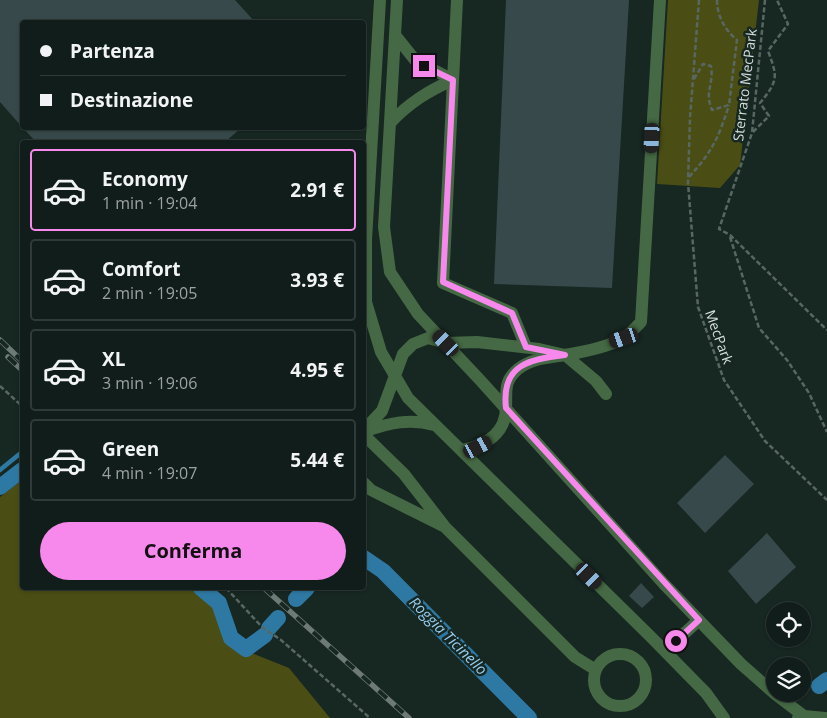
<!DOCTYPE html>
<html lang="it">
<head>
<meta charset="utf-8">
<style>
  body { margin:0; font-family:"Open Sans",sans-serif; background:#1e2a27; color:#f1f3f6; height:100vh; display:flex; flex-direction:column; font-size:19px; white-space:nowrap }
  * { box-sizing:border-box; margin:0 }
  p { font-size:16px; color:#9ca2a2 }
  .icon { flex:none; width:28px; height:28px; fill:none; stroke:currentColor; stroke-width:2; stroke-linecap:round; stroke-linejoin:round }
  .map { position:relative; flex:1; overflow:hidden }
  .drawer { position:absolute; left:20px; top:140px; width:346px; height:450px; display:flex; flex-direction:column; background:#111d1a; border-radius:5px; box-shadow:0 1px 4px #0004,0 0 0 1px #303b39 }
  .drawer>* { flex:none }
  .top-card { position:absolute; left:20px; top:20px; width:346px; height:110px; border-radius:5px; box-shadow:0 1px 4px #0004,0 0 0 1px #303b39; display:grid; align-content:center; height:110px; padding:0 20px; background:#111d1a }
  .fabs { position:absolute; left:766px; top:602px; display:grid; gap:10px }
  .fabs a { display:grid; place-items:center; width:45px; height:45px; border-radius:50%; background:#111d1a; box-shadow:0 1px 4px #0004,0 0 0 1px #303b39; font-size:25px }
  .end { position:absolute; width:22px; height:22px; margin:-11px; border:6px solid #f788ec; background:#111; box-shadow:0 0 0 2px #111 }
  .from { border-radius:50% }
  .car { position:absolute; width:15px; height:30px; margin:-15px -8px; border-radius:6px; box-shadow:0 0 4px 1px #0007; background:linear-gradient(#222 24%,#8ab4d8 0 40%,#222 0 76%,#8ab4d8 0 86%,#222 0) }
  .top-card b { display:flex; align-items:center; gap:18px; height:48px; font-size:19px }
  .top-card b+b { border-top:1px solid #303b39 }
  .top-card i { width:12px; height:12px; background:#f1f3f6 }
  ul { padding:9px 0 0; list-style:none }
  li { display:flex; align-items:center; gap:15px; height:82px; margin:0 10px 8px; padding:0 10px; border:2px solid #303b39; border-radius:5px }
  li div { flex:1 }
  li b { display:block; font-size:19px }
  li em { font-style:normal; font-weight:700 }
  li.selected { border-color:#f788ec }
  li>.icon { width:45px; height:45px; stroke-width:1.5 }
  .button { display:flex; gap:10px; margin-top:auto; padding:10px 20px }
  .button a { flex:1; height:58px; border-radius:30px; background:#f788ec; color:#111; font-size:20px; font-weight:700; line-height:58px; text-align:center }
  .map>svg:first-child { display:block }
</style>
</head>
<body>
<div class="map">
<svg width="827" height="718" viewBox="0 0 827 718">
  <rect width="100%" height="100%" fill="#172722"/>
  <path fill="#4a4e14" d="M 668,0 L 759,0 L 740,165 L 720,188 L 657,184 Z
    M 22,480 L 22,588 L 197,588 L 210,599 L 228,642 L 249,652 L 289,668 L 330,718 L 0,718 L 0,497 Z"/>
  <g fill="none" stroke-linecap="round" stroke-linejoin="round">
    <path stroke="#2e79a3" stroke-width="4.5" d="M 0,470 L 22,452"/>
    <path stroke="#2e79a3" stroke-width="16" d="M 0,487 L 22,470
      M 364,558 L 383,571 L 529,718
      M 201,588 L 219,603 L 231,638 L 246,649 L 265,635
      M 296,599 L 307,588
      M 269,628 L 278,618
      M 819,686 L 827,680"/>
  </g>
  <path fill="#37494b" d="M 0,0 L 235,0 L 255,22 L 22,22 L 22,127 L 0,102 Z
    M 506,0 L 629,0 L 612,288 L 494,284 Z
    M 23,128 L 241,128 L 225,142 L 36,142 Z
    M 725,455 L 754,484 L 705,533 L 677,503 Z
    M 767,533 L 796,567 L 756,604 L 728,571 Z
    M 641,583 L 654,597 L 642,608 L 629,596 Z"/>
  <g fill="none" stroke-linecap="round" stroke-linejoin="round">
    <path stroke="#596763" stroke-width="2.5" stroke-dasharray="5 2.5" stroke-linecap="butt" d="M 699,0 L 690,118 L 688,183 L 698,307 L 724,380 L 765,441 L 827,500
      M 765,0 L 752,133 L 719,229 L 730,235 L 827,330
      M 694,79 L 703,64 L 711,66 C 714,86 704,91 712,110 L 729,105 L 737,40 C 725,30 717,16 717,0
      M 753,132 L 769,116 L 760,103 C 778,81 778,77 768,51 L 788,24 L 777,0
      M 689,177 C 712,152 719,137 729,105
      M 730,237 L 759,328 L 787,360 L 809,393 L 827,432
      M 0,386 L 22,406
      M 226,588 L 262,627 L 281,640 L 370,718"/>
    <path stroke="#456944" stroke-width="12" d="M 380,0 L 366,240 L 366,302 L 381,352 L 408,398 L 650,636 L 706,693 L 724,718
      M 397,0 L 384,227 L 390,272 L 418,314 L 480,380 L 664,584 L 741,664 L 775,694
      M 457,0 L 443,283 L 512,313 L 526,347
      M 390,123 C 409,103 428,91 453,80 L 415,60 L 395,35
      M 364,430 L 382,411 L 403,354 L 413,344 L 428,338 L 446,343 L 477,342 L 539,349 L 565,355 L 596,381 L 606,394
      M 366,431 C 390,423 410,418 434,425
      M 364,435 L 404,474 L 445,527 L 575,657 L 596,670
      M 461,450 C 484,446 506,435 506,407 C 507,391 503,382 518,369 C 532,358 548,358 565,355 C 583,352 608,347 624,338 C 630,334 636,327 641,322 L 660,0
      M 364,483 L 371,490 L 443,526
      M 665,651 L 699,620
      M594 680a26 26 0 1 1 52 0a26 26 0 1 1-52 0Z
      M 775,694 L 804,716
      M 798,718 L 804,716 L 825,718"/>
    <g stroke="#6d7a76" stroke-width="5.5">
      <path id="rail" d="M 0,340 L 22,361
        M 8,357 L 22,370
        M 264,588 L 409,718"/>
    </g>
    <use href="#rail" stroke="#172722" stroke-width="4" stroke-dasharray="11" stroke-linecap="butt"/>
  </g>
  <g fill="none" stroke-linecap="round" stroke-linejoin="round">
    <path stroke="#f788ec" stroke-width="6" d="M 424,66 L 453,80 L 443,282 L 512,313 L 526,347 L 565,355 C 529,359 501,365 506,408 L 699,620 L 676,641"/>
  </g>
  <g text-anchor="middle" stroke-width="5" stroke-linejoin="round" paint-order="stroke">
    <g font-size="14" fill="#d4dedb" stroke="#172722">
      <text transform="translate(745 85) rotate(-83)" y="5">Sterrato MecPark</text>
      <text transform="translate(719 337) rotate(70)" y="5">MecPark</text>
    </g>
    <g font-size="15" font-style="italic" fill="#96cef2" stroke="#172722">
      <text transform="translate(448 636) rotate(45)" y="5">Roggia Ticinello</text>
    </g>
  </g>
</svg>
<div class="fabs">
<a><svg class="icon" aria-label="locate" viewBox="0 0 24 24"><circle cx="12" cy="12" r="6"/><path d="M12 2v4M12 18v4M2 12h4M18 12h4"/></svg></a>
<a><svg class="icon" aria-label="layers" viewBox="0 0 24 24"><path d="M12 4l9 5-9 5-9-5zM3 14l9 5 9-5"/></svg></a>
</div>
<i class="end from" style="left:676px;top:641px"></i>
<i class="end" style="left:424px;top:66px"></i>
<i class="car" style="left:652px;top:138px;rotate:183deg"></i>
<i class="car" style="left:624px;top:338px;rotate:251deg"></i>
<i class="car" style="left:446px;top:343px;rotate:316deg"></i>
<i class="car" style="left:478px;top:447px;rotate:62deg"></i>
<i class="car" style="left:589px;top:576px;rotate:135deg"></i>
<div class="top-card">
<b><i class="from"></i>Partenza</b>
<b><i></i>Destinazione</b>
</div>
<section class="drawer">
<ul>
<li class="selected"><svg class="icon" aria-label="car" viewBox="0 0 24 24"><path d="M5 17H2v-5l4-1 3-4h7l3 4 3 1v5h-3M9 17h6M6 11h13"/><circle cx="7" cy="17" r="2"/><circle cx="17" cy="17" r="2"/></svg><div><b>Economy</b><p>1 min · 19:04</p></div><em>2.91 €</em></li>
<li><svg class="icon" aria-label="car" viewBox="0 0 24 24"><path d="M5 17H2v-5l4-1 3-4h7l3 4 3 1v5h-3M9 17h6M6 11h13"/><circle cx="7" cy="17" r="2"/><circle cx="17" cy="17" r="2"/></svg><div><b>Comfort</b><p>2 min · 19:05</p></div><em>3.93 €</em></li>
<li><svg class="icon" aria-label="car" viewBox="0 0 24 24"><path d="M5 17H2v-5l4-1 3-4h7l3 4 3 1v5h-3M9 17h6M6 11h13"/><circle cx="7" cy="17" r="2"/><circle cx="17" cy="17" r="2"/></svg><div><b>XL</b><p>3 min · 19:06</p></div><em>4.95 €</em></li>
<li><svg class="icon" aria-label="car" viewBox="0 0 24 24"><path d="M5 17H2v-5l4-1 3-4h7l3 4 3 1v5h-3M9 17h6M6 11h13"/><circle cx="7" cy="17" r="2"/><circle cx="17" cy="17" r="2"/></svg><div><b>Green</b><p>4 min · 19:07</p></div><em>5.44 €</em></li>
</ul>
<div class="button"><a>Conferma</a></div>
</section>
</div>
</body>
</html>
